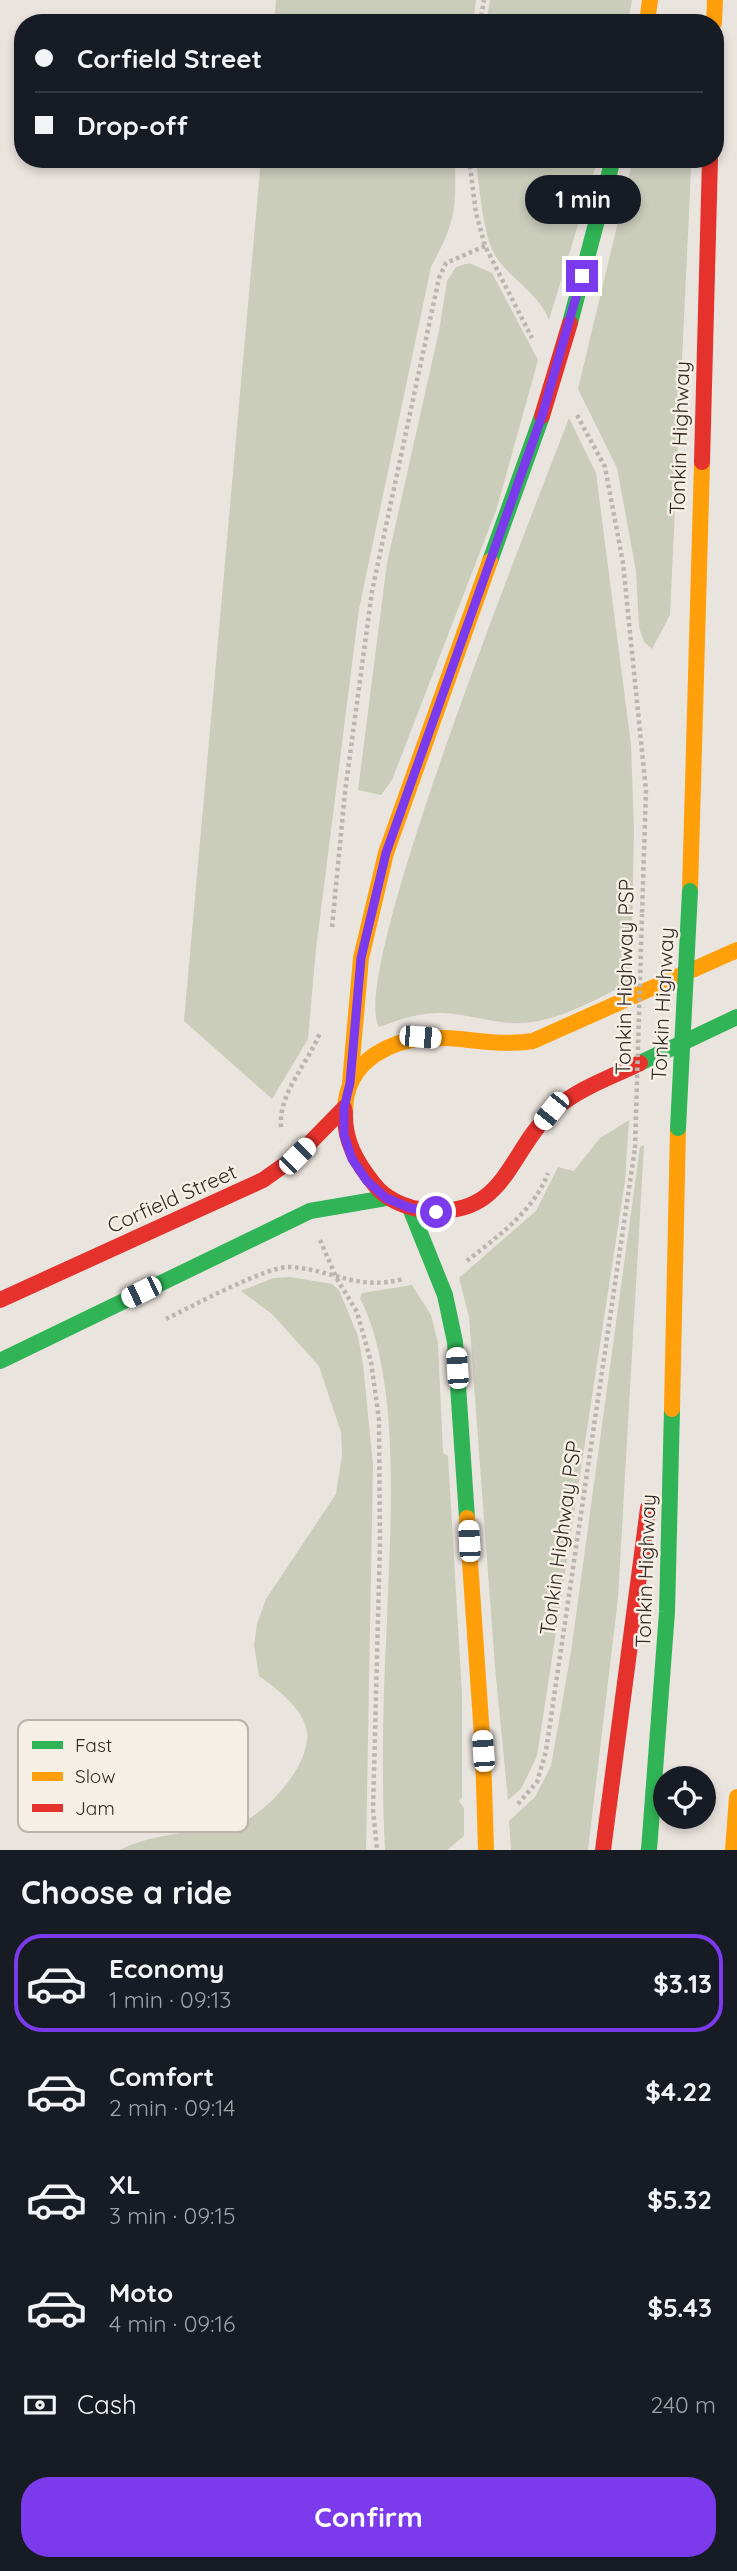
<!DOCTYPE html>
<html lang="en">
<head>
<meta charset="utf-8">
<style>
  body { margin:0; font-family:Quicksand,sans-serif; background:#20242c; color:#f1f3f6; height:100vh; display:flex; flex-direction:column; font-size:26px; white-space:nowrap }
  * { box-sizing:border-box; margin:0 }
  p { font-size:23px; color:#9ea1a6 }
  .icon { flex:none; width:38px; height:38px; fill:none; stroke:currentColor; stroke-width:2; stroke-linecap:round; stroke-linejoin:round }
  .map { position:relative; height:1850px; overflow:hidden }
  .drawer { display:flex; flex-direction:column; background:#171b24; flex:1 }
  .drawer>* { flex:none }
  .guide { position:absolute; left:14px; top:14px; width:710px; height:154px; border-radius:28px; box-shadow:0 4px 10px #0003; display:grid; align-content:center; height:154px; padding:0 21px; background:#171b24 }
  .buttons { position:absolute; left:653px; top:1766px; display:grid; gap:14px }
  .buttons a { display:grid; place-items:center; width:63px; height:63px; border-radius:50%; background:#171b24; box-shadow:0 4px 10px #0003; font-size:35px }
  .end { position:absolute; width:32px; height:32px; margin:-16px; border:9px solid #7c3aed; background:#fff; box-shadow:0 0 0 4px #fff }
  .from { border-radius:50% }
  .bubble { position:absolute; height:49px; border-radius:24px; background:#171b24; box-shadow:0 4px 10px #0003; font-size:23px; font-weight:700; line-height:49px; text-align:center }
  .car { position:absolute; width:21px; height:42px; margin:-21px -10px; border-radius:9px; box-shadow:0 0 5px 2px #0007; background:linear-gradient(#fff 24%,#345 0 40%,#fff 0 76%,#345 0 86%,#fff 0) }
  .guide b { display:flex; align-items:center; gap:24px; height:66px; font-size:26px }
  .guide b+b { border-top:2px solid #363941 }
  .guide i { width:18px; height:18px; background:#f1f3f6 }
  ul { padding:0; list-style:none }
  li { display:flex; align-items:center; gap:21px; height:98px; margin:0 14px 10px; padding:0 7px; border:4px solid transparent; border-radius:28px }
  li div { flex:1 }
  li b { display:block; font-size:26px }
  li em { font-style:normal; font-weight:700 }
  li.active { border-color:#7c3aed }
  li>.icon { width:63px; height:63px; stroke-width:1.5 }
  h2 { padding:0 21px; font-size:32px; line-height:84px }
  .pay { display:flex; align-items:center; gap:18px; height:77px; padding:0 21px; font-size:26px }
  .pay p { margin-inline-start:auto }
  .primary-button { display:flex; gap:14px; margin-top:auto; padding:14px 21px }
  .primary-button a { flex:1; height:80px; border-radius:28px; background:#7c3aed; color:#fff; font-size:28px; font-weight:700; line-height:80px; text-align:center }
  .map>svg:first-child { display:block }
</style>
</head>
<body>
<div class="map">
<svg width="737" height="1850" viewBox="0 0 737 1850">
  <rect width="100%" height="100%" fill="#eae4de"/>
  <path fill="#cacdba" d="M 276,0 L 476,0 L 473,23 L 274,23 Z
    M 490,0 L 632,0 L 628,23 L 486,23 Z
    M 261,159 L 455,159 C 456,211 456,221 431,267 L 359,609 L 316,949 L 308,1039 L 272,1099 L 184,1021 Z
    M 475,159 L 598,159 L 549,320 C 539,294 512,280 496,257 C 482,234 480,186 475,159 Z
    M 633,159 L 690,159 L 691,170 L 670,615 L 652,649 L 644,642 L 639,627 L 636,571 L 617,468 L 578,389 Z
    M 469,263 L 492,273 L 538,360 L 497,508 L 392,780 L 381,795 L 358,790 L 387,563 L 439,331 L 447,281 L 456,267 Z
    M 569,418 L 596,473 L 631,745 L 634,830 L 631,982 C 600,997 567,1017 532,1022 C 501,1027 472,1014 441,1013 C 420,1012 399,1020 379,1027 C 347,972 538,501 569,418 Z
    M 629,1120 L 625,1181 L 537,1756 L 521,1789 L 508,1800 L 495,1667 L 469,1317 L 459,1278 L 536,1211 L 558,1167 L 574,1171 L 600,1138 Z
    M 644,1145 L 618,1598 L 588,1850 L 511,1850 L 509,1821 L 535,1797 L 551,1766 L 571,1652 L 640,1147 Z
    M 290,1277 L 332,1284 L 339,1290 L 358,1336 L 363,1364 L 373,1465 L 366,1850 L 119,1850 C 147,1837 172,1834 202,1830 C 212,1829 225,1829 235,1826 C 265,1815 311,1766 307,1732 C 304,1709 276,1688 259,1676 L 254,1645 L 257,1624 L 266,1599 L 336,1494 L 342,1455 L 341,1432 L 319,1366 L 272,1314 L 241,1291 L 273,1278 Z
    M 412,1285 L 431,1315 L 438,1343 L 443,1453 L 448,1456 L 462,1694 L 462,1797 L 459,1801 L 464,1808 L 464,1836 L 447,1850 L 385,1850 C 381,1773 383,1697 387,1620 C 390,1528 402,1380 360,1298 L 362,1293 Z"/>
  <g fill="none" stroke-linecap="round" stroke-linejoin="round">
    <path stroke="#bbb5b0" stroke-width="4.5" stroke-dasharray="3.5 3.5" stroke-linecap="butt" d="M 480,23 L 484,0
      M 469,159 L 476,213 L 485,246 L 532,338
      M 577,415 L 605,467 L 623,563 L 646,791 L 642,914
      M 332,927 L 345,792 L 372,591 L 439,278 L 446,263 L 485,246
      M 281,1127 C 278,1094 308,1063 320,1033
      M 320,1240 L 337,1279 L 357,1312 L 371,1362 L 379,1419 L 380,1543 L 373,1810 L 377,1850
      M 467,1261 C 498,1236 534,1211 548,1173
      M 166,1319 C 191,1307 268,1265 291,1267 C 333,1270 358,1291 403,1279
      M 518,1804 L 537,1782 L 546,1751 L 635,1148"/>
    <path stroke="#30b455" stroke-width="16" d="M 570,323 L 613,159
      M 490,561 L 542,416
      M 640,1063 L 737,1017
      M 410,1208 L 445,1295 L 455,1342 L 467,1518
      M 0,1361 L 310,1211 L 386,1198
      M 649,1850 L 667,1612 L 672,1409"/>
    <path stroke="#ff9f0a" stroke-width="16" d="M 647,23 L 650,0
      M 714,23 L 715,0
      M 690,891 L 702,462
      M 350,1083 L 361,958 L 386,853 L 490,561
      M 345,1112 C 345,1087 356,1067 376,1054 C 428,1021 477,1050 533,1041 L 737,950
      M 672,1409 L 678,1128
      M 467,1518 L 483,1751 L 486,1850
      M 733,1850 L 737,1797"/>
    <path stroke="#e5322d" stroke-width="16" d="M 702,462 L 710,159
      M 345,1112 C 344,1140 356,1162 374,1184 C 385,1199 406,1208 425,1210 C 508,1219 507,1150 555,1109 C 579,1088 612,1077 640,1063
      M 0,1300 L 263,1180 L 297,1156 L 344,1108
      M 603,1850 L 648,1508"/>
    <path stroke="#bbb5b0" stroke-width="4.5" stroke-dasharray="3.5 3.5" stroke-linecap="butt" d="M 635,1148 L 642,914"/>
    <path stroke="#30b455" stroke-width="16" d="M 678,1128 L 690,891"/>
    <path stroke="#e5322d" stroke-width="16" d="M 542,416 L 570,323"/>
  </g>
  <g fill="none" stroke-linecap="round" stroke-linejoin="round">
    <path stroke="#7c3aed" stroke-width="9" d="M 436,1212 L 410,1208 L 386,1198 L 367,1181 L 352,1159 L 344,1135 L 344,1108 L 350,1083 L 361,958 L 386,853 L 542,416 L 582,276"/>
  </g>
  <g text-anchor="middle" stroke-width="5" stroke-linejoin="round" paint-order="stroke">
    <g font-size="21" fill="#322a27" stroke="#f6efe5">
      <text transform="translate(680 438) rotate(-88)" y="7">Tonkin Highway</text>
      <text transform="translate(625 977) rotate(-89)" y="7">Tonkin Highway PSP</text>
      <text transform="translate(663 1004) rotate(-87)" y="7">Tonkin Highway</text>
      <text transform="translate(172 1199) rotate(-24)" y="7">Corfield Street</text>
      <text transform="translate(561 1538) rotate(-82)" y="7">Tonkin Highway PSP</text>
      <text transform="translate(646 1571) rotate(-88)" y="7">Tonkin Highway</text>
    </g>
  </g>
  <rect x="18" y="1720" width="230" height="112" rx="10" fill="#f6efe5" stroke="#bbb4ac" stroke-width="2"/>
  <rect x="32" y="1741" width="31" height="8" fill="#30b455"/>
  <rect x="32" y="1772" width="31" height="9" fill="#ff9f0a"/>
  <rect x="32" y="1804" width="31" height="8" fill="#e5322d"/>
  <g font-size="19" fill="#322a27">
    <text x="75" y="1752">Fast</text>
    <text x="75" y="1783">Slow</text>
    <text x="75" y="1815">Jam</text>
  </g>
</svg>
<div class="buttons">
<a><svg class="icon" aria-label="locate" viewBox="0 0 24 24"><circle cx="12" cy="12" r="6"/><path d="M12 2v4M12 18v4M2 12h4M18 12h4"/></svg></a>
</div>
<i class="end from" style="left:436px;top:1212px"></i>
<i class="end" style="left:582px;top:276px"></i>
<div class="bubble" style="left:525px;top:175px;width:116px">1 min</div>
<i class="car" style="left:420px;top:1037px;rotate:95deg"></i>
<i class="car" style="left:551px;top:1111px;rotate:219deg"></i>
<i class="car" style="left:297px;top:1156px;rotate:45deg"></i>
<i class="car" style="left:141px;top:1292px;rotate:244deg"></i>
<i class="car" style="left:457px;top:1368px;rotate:356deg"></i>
<i class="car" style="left:469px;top:1541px;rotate:357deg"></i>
<i class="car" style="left:483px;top:1751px;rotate:356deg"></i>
<div class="guide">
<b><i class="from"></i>Corfield Street</b>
<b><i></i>Drop-off</b>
</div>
</div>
<section class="drawer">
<h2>Choose a ride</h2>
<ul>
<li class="active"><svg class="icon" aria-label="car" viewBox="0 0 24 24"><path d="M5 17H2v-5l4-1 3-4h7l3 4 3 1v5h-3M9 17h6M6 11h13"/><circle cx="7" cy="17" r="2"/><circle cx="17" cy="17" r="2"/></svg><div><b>Economy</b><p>1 min · 09:13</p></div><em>$3.13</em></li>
<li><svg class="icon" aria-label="car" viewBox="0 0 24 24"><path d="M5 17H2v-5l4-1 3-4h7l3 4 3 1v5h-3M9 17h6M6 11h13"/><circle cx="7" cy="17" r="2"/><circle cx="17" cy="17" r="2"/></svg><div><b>Comfort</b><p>2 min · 09:14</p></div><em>$4.22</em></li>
<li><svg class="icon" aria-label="car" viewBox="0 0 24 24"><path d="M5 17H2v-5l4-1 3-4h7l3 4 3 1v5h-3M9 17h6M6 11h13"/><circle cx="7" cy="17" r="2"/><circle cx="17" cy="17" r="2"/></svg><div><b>XL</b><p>3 min · 09:15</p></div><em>$5.32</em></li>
<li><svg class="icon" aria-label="car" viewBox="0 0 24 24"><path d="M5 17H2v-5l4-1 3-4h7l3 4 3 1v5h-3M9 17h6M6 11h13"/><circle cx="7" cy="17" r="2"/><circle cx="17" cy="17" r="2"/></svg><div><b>Moto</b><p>4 min · 09:16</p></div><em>$5.43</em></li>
</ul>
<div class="pay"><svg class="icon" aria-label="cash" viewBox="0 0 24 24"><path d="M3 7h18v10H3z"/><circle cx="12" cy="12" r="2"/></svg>Cash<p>240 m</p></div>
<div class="primary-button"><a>Confirm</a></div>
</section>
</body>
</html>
